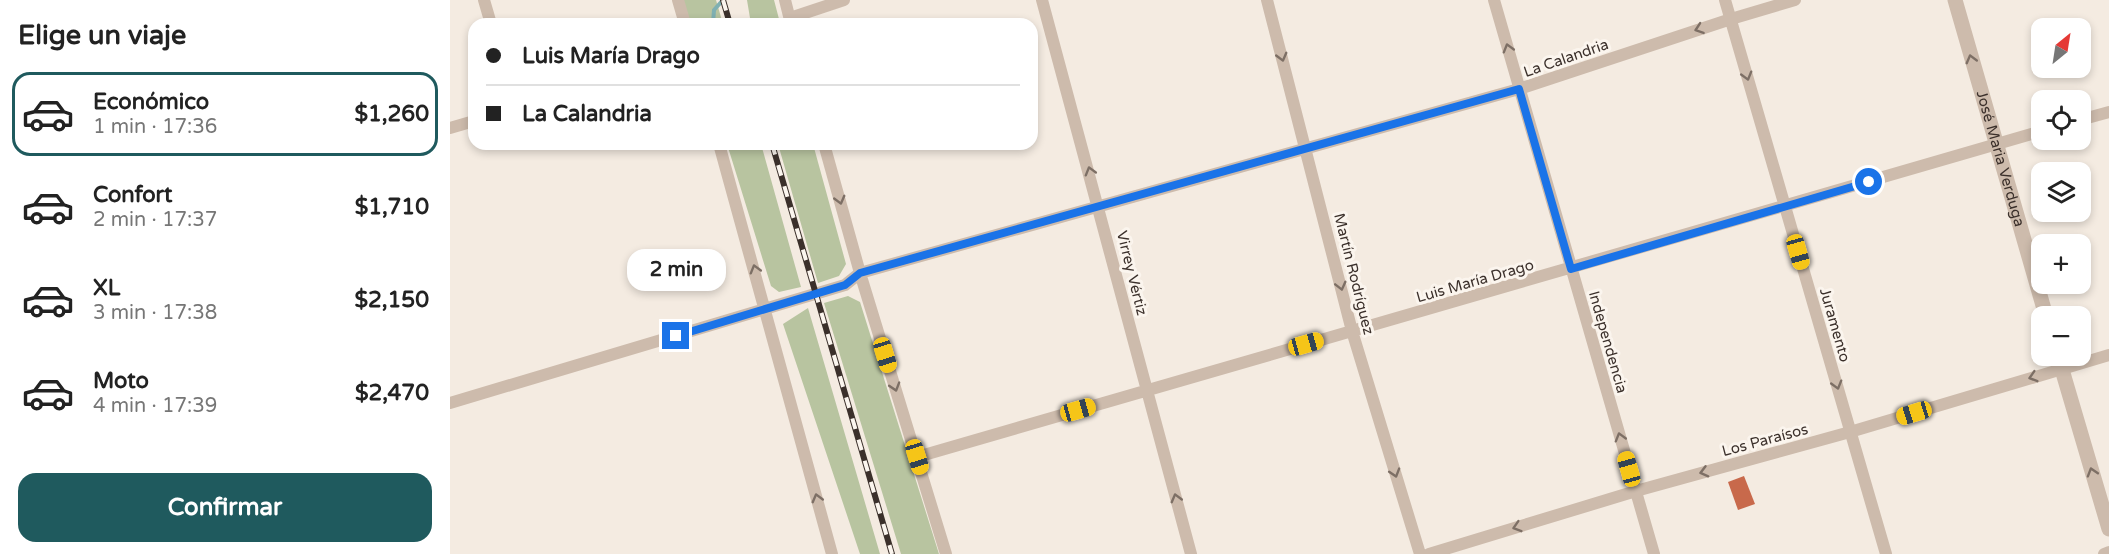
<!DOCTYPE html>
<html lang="es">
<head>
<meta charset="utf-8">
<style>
  body { margin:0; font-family:"Varela Round",sans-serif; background:#f2f2f2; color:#222; height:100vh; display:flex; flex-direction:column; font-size:22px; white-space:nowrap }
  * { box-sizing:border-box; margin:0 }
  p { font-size:20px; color:#767676 }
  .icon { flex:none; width:33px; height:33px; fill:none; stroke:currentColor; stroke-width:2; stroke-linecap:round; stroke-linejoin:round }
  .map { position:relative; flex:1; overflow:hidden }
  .sheet { display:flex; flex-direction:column; background:#fff; width:450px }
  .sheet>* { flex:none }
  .hud { position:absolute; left:18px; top:18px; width:570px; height:132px; border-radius:18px; box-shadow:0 3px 9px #0003; display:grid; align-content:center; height:132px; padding:0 18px; background:#fff }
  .needle { width:39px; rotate:30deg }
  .fabs { position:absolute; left:1581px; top:18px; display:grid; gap:12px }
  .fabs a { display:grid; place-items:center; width:60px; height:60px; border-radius:12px; background:#fff; box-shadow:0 3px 9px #0003; font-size:30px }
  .end { position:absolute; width:27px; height:27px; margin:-14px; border:8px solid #1a73e8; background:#fff; box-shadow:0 0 0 3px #fff }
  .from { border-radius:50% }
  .bubble { position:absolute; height:42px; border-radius:18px; background:#fff; box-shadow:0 3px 9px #0003; font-size:20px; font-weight:700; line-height:42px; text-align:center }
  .car { position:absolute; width:18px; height:36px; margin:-18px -9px; border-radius:8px; box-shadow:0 0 4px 2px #0007; background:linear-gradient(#f5c518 24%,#345 0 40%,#f5c518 0 76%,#345 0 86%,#f5c518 0) }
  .hud b { display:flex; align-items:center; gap:21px; height:57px; font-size:22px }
  .hud b+b { border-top:2px solid #e0e0e0 }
  .hud i { width:15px; height:15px; background:#222 }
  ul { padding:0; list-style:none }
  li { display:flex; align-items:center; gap:18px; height:84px; margin:0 12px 9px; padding:0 6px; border:3px solid transparent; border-radius:18px }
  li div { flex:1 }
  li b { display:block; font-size:22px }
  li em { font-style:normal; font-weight:700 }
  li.selected { border-color:#1f5a5e }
  li>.icon { width:54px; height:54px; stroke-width:1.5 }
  h2 { padding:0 18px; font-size:27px; line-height:72px }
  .cta { display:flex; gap:12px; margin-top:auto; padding:12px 18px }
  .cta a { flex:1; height:69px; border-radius:18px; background:#1f5a5e; color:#fff; font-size:24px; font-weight:700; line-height:69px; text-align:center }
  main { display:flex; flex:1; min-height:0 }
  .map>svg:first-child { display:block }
</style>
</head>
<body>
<main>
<section class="sheet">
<h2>Elige un viaje</h2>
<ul>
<li class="selected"><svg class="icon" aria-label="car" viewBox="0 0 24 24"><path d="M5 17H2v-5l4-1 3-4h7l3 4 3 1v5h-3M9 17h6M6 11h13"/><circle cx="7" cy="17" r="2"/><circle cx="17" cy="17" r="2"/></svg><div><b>Económico</b><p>1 min · 17:36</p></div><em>$1,260</em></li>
<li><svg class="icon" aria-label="car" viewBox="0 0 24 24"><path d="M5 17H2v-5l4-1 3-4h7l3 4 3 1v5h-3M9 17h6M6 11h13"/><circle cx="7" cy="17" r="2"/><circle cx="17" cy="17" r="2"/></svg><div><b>Confort</b><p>2 min · 17:37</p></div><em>$1,710</em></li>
<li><svg class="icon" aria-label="car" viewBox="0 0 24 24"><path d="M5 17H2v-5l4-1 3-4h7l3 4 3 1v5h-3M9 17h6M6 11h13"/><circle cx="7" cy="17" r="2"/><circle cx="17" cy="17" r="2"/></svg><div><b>XL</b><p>3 min · 17:38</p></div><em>$2,150</em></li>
<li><svg class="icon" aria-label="car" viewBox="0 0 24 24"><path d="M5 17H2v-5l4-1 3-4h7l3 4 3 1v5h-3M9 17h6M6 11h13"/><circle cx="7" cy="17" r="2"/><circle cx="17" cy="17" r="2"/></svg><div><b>Moto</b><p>4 min · 17:39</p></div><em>$2,470</em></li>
</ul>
<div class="cta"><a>Confirmar</a></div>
</section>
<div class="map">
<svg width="1659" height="554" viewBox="0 0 1659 554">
  <rect width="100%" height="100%" fill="#f4ebe1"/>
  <path fill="#b8c4a0" d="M 232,0 L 266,0 L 273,24 L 240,24 Z
    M 297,0 L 324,0 L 329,19 L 315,24 L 301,24 Z
    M 277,144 L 311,144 L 351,287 L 329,292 L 321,286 Z
    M 328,144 L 363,144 L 396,264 L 389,276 L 368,283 Z
    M 398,296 L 410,302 L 489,554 L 451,554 L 374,303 Z
    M 358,308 L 430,554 L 410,554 L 333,324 Z"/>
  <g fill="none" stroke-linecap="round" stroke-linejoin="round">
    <path stroke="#7fb0b2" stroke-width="4" d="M 263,24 L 264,10 L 273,0"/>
  </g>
  <path fill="#c8694b" d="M 1294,476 L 1305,504 L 1288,510 L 1278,482 Z"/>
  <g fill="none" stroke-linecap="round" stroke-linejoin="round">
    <path stroke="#cdbbac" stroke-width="12" d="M 34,0 L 41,24
      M 228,0 L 235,24
      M 335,0 L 341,24
      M 592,0 L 741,554
      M 817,0 L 902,331 L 970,554
      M 1044,0 L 1204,554
      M 1275,0 L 1436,554
      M 340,18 L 394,0
      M 1630,120 L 1659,112
      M 0,128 L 24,121
      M 269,144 L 382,554
      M 374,144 L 410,273 L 496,554
      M 0,403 L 395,285 L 410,273 L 1069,89 L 1281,19 L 1345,0
      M 467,457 L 1592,131
      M 979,554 L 1186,491 L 1400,432 L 1659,355
      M 1654,554 L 1659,552"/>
    <g stroke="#cdbbac" stroke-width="15">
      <path id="s1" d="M 1505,0 L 1596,316"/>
      <path d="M 1608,356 L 1659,529"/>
    </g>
    <g stroke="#3b302b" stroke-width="6">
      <path id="rail" d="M 273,0 L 280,24
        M 322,144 L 442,554"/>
    </g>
    <use href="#rail" stroke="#fbf5ee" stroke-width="4" stroke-dasharray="11" stroke-linecap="butt"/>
  </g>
  <defs><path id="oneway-chevron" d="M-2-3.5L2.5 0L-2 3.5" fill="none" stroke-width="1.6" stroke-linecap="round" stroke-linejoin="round" transform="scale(1.5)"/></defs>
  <g stroke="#7d6f65">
    <use href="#oneway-chevron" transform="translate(1249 29) rotate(161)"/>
    <use href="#oneway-chevron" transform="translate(1058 48) rotate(-106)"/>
    <use href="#oneway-chevron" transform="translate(832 57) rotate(75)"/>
    <use href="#oneway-chevron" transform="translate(1521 59) rotate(-105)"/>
    <use href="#oneway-chevron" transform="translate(1297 76) rotate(74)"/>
    <use href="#oneway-chevron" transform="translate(640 171) rotate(-106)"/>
    <use href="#oneway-chevron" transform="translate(390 200) rotate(75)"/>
    <use href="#oneway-chevron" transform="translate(305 269) rotate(-106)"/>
    <use href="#oneway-chevron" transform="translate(891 286) rotate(76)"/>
    <use href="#oneway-chevron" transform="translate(1583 377) rotate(163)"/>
    <use href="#oneway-chevron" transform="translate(1387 385) rotate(74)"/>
    <use href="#oneway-chevron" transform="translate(445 387) rotate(73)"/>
    <use href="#oneway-chevron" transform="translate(1170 437) rotate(-106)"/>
    <use href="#oneway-chevron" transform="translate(1254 472) rotate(165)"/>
    <use href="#oneway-chevron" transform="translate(1642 472) rotate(-107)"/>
    <use href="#oneway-chevron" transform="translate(945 473) rotate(73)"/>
    <use href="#oneway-chevron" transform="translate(367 498) rotate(-105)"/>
    <use href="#oneway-chevron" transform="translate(726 498) rotate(-105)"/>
    <use href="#oneway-chevron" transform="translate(1067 527) rotate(163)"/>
  </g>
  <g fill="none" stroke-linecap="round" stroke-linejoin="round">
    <path stroke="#1a73e8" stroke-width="8" d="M 226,336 L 395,285 L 410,273 L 1069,89 L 1121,269 L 1419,182"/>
  </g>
  <g text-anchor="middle" stroke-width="6" stroke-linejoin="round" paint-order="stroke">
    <g font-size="15" fill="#3b302b" stroke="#fbf5ee">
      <text transform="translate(1116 58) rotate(-19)" y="5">La Calandria</text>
      <text dy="5" stroke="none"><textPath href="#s1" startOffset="165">José Maria Verduga</textPath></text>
      <text transform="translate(682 273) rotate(76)" y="5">Virrey Vértiz</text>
      <text transform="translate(904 274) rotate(76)" y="5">Martín Rodríguez</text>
      <text transform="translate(1025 281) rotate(-16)" y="5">Luis María Drago</text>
      <text transform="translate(1385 325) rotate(74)" y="5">Juramento</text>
      <text transform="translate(1158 342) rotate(74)" y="5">Independencia</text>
      <text transform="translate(1315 440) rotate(-15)" y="5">Los Paraísos</text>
    </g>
  </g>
</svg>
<div class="fabs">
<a><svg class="needle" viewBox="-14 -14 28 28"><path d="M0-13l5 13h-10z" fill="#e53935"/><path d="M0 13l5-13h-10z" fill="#767676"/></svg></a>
<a><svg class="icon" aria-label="locate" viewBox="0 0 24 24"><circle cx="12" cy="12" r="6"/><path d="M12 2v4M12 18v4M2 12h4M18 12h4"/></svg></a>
<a><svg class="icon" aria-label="layers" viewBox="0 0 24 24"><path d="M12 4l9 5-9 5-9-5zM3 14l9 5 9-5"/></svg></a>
<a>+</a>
<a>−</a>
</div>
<i class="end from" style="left:1419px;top:182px"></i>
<i class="end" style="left:226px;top:336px"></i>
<div class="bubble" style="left:177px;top:249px;width:99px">2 min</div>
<i class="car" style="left:1348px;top:252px;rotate:164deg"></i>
<i class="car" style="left:856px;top:344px;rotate:74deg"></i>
<i class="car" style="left:435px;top:355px;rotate:163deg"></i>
<i class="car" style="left:628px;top:410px;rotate:74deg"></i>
<i class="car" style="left:1464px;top:413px;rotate:253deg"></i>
<i class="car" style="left:467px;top:457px;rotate:163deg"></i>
<i class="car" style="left:1179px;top:469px;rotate:344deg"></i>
<div class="hud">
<b><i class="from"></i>Luis María Drago</b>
<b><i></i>La Calandria</b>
</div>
</div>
</main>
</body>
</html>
